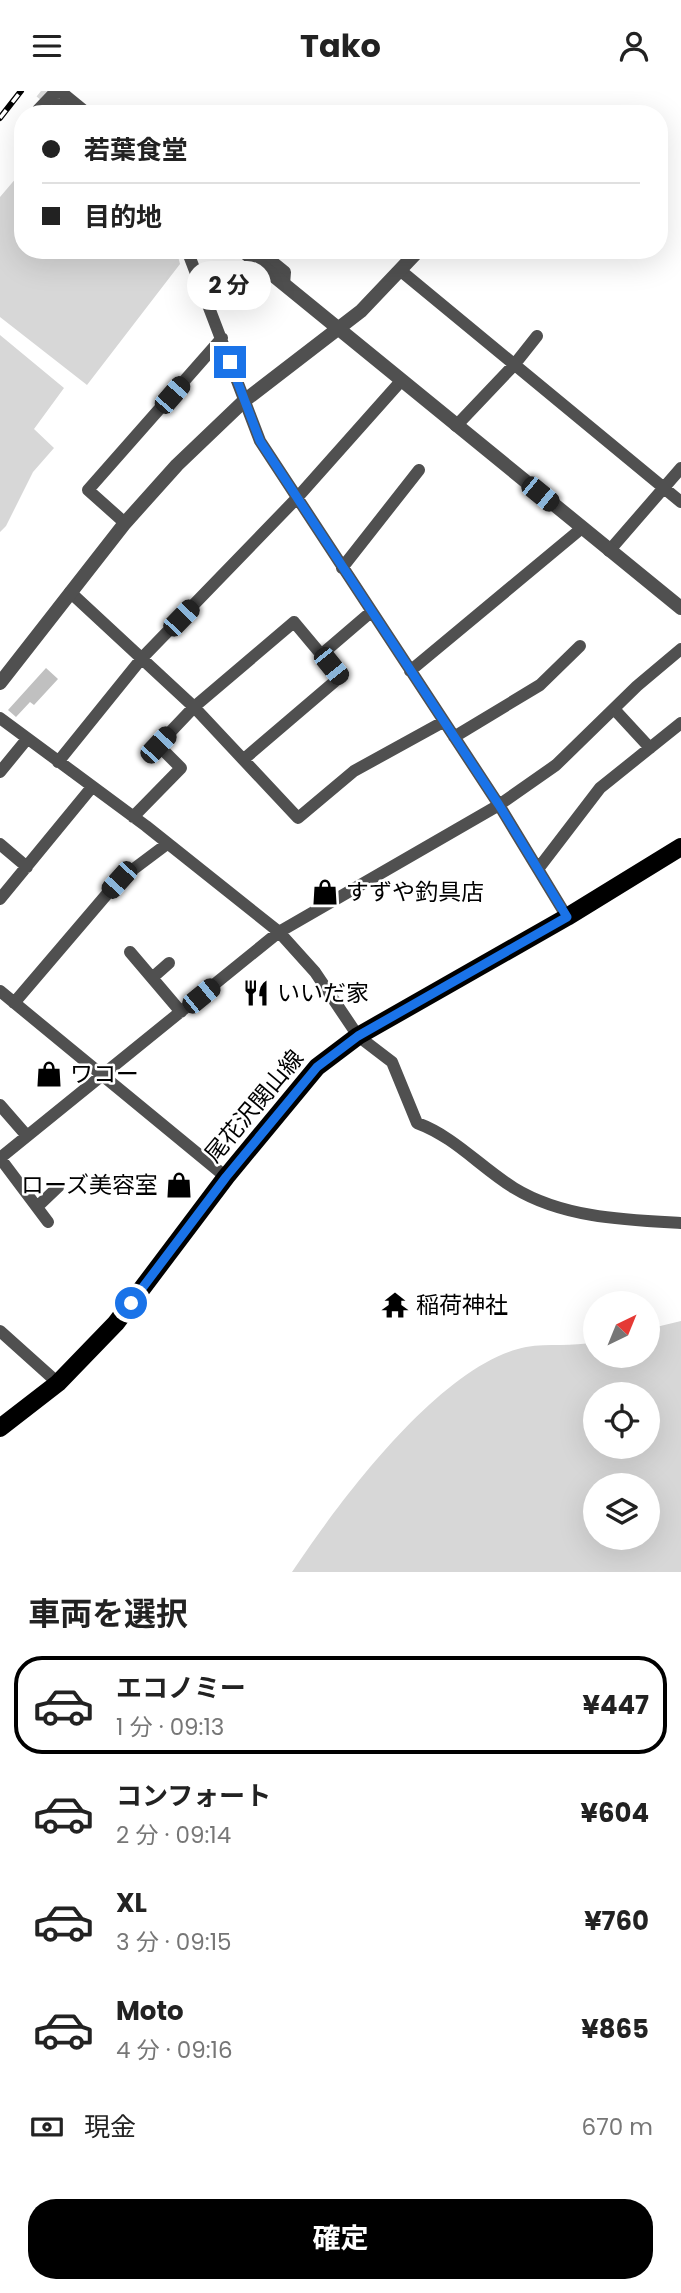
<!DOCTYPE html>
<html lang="ja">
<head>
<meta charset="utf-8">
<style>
  body { margin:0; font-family:Poppins,"Noto Sans JP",sans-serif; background:#f2f2f2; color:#222; height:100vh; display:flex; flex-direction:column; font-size:26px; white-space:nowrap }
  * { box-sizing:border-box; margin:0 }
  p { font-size:23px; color:#767676 }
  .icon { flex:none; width:38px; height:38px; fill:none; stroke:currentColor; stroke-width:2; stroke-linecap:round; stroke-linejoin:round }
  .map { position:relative; height:1481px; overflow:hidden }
  .side { display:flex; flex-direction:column; background:#fff; flex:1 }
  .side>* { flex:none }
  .banner { position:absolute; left:14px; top:14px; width:654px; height:154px; border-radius:28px; box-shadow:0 7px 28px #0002; display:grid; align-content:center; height:154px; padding:0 28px; background:#fff }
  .needle { width:46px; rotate:43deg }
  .fabs { position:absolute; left:583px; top:1200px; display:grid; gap:14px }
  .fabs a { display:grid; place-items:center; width:77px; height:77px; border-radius:50%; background:#fff; box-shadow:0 7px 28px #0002; font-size:35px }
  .end { position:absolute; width:32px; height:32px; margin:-16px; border:9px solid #1a73e8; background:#fff; box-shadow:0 0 0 4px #fff }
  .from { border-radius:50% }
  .bubble { position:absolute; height:49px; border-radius:24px; background:#fff; box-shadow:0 7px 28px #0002; font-size:23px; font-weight:700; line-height:49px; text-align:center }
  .car { position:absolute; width:21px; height:42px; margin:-21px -10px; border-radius:9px; box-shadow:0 0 5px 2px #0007; background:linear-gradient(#222 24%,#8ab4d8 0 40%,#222 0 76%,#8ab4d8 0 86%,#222 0) }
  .banner b { display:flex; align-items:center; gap:24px; height:66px; font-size:26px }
  .banner b+b { border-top:2px solid #e0e0e0 }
  .banner i { width:18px; height:18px; background:#222 }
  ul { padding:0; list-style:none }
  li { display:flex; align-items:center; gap:21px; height:98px; margin:0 14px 10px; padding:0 14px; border:4px solid transparent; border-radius:28px }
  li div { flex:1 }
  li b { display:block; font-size:26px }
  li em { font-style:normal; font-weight:700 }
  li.current { border-color:#000 }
  li>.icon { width:63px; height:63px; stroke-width:1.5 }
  h2 { padding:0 28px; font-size:32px; line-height:84px }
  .pay { display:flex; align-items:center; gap:18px; height:77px; padding:0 28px; font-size:26px }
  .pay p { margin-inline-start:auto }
  .button { display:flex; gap:14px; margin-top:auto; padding:14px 28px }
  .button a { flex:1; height:80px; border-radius:28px; background:#000; color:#fff; font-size:28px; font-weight:700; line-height:80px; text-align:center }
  header { display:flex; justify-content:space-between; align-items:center; height:91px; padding:0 28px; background:#fff; font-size:32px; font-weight:700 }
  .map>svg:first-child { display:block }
</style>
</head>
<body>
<header><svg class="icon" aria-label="menu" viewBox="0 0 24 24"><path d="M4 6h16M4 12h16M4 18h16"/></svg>Tako<svg class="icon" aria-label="person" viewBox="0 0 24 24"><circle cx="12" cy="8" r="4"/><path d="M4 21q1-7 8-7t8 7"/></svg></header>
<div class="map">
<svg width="681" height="1481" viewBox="0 0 681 1481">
  <rect width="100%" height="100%" fill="#fff"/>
  <path fill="#d7d7d7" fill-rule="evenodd" d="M 23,79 L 23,159 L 177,161 L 180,173 L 87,294 L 0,226 L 0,106 Z
    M 0,244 L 64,297 L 34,338 L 54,357 L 33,381 L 6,435 L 0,441 Z
    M 681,1230 L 681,1481 L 292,1481 C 339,1411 440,1273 526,1256 C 549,1252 572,1256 595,1251 L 595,1265 L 648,1265 L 648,1238 ZM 595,1304 L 648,1304 L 648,1356 L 595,1356 ZM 595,1395 L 648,1395 L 648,1447 L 595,1447 Z"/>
  <path fill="#c0c0c0" d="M 46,577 L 58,588 L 34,614 L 30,611 L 16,626 L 8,619 Z"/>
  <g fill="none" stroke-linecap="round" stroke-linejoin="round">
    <path stroke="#d9d9d9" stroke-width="14" stroke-dasharray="14 7" stroke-linecap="butt" d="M 41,0 L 58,14"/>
    <path stroke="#505050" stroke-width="12" d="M 60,0 L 88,23
      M 38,23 L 38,19 L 56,0
      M 187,159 L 260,350 L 499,714 L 567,826
      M 258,159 L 285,181 L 284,193
      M 401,180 L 681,411
      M 456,335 L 514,274 L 537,245
      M 125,432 L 88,399 L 222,247
      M 609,460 L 681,377
      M 342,477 L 419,379
      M 70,501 L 194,616 L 298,727 L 354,680 L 443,631
      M 322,563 L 371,521
      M 410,580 L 582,437
      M 614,618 L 650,657
      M 0,627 L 146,735 L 279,841 L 315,881 L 358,945 L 392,971 L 417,1032 C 455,1046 480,1076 514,1097 C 563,1127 626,1129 681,1132
      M 454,646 L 540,594 L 580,555
      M 58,671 L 142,567 L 296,408 L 401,290
      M 0,681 L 27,648
      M 133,726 L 181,677 L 158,654 L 194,616 L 294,531 L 340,586 L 244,668
      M 0,753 L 27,776
      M 538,778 L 600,697 L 681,632
      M 0,808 L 92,696
      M 130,861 L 181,921
      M 152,887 L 169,872
      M 0,900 L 226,1086
      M 14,912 L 119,789 L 167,753
      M 0,1014 L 27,1045
      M 37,1116 L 58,1096
      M 48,1131 L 0,1067 L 279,841 L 499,714 L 556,674 L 637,595 L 681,558
      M 0,1240 L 58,1292"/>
    <path stroke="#505050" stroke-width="14" d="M 58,14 L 68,23
      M 242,159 L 681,517
      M 0,592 L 125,432 L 177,374 L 244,310 L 361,220 L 419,159"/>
    <path stroke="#000" stroke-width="18" d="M 0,1337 L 58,1292 L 116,1232 L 226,1086 L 317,976 L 358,945 L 567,826 L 681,756"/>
    <g stroke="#000" stroke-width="6">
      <path id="rail" d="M 0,27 L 21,0"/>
    </g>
    <use href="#rail" stroke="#fff" stroke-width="3.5" stroke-dasharray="10" stroke-linecap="butt"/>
  </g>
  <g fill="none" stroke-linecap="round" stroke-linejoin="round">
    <path stroke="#1a73e8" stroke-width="9" d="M 131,1212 L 226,1086 L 317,976 L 358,945 L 567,826 L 499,714 L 260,350 L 230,271"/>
  </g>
  <defs>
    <g id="shop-bare" transform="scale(2.1)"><path d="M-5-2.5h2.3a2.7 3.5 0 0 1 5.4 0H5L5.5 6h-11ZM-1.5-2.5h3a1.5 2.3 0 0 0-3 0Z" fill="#000" stroke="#fff" stroke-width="2.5" paint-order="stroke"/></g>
    <g id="restaurant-bare" transform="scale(2.1)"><path d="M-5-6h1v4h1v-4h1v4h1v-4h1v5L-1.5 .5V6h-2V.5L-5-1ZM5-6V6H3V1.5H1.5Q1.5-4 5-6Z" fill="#000" stroke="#fff" stroke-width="2.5" paint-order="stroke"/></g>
    <g id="temple-bare" transform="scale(2.1)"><path d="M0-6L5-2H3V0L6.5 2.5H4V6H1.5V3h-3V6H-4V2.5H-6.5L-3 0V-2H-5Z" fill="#000" stroke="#fff" stroke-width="2.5" paint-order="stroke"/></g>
  </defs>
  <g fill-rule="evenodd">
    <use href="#shop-bare" x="325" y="801"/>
    <use href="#restaurant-bare" x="256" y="902"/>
    <use href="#shop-bare" x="49" y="983"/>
    <use href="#shop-bare" x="179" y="1094"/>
    <use href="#temple-bare" x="395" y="1214"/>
  </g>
  <g text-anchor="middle" stroke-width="5" stroke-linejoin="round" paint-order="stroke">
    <g font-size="23" fill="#000" stroke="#fff" text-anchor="start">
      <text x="346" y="809">すずや釣具店</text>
      <text x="277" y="910">いいだ家</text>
      <text x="70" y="991">ワコー</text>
      <text x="158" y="1102" text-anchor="end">ローズ美容室</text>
      <text x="416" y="1222">稲荷神社</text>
    </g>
    <g font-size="23" fill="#000" stroke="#fff">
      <text transform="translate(254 1015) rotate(-50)" y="8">尾花沢関山線</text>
    </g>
  </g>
</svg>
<div class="fabs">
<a><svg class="needle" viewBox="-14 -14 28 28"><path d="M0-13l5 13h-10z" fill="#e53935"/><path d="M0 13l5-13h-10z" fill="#767676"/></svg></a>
<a><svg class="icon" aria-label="locate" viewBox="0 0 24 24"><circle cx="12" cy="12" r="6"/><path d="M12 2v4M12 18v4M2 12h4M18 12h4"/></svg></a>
<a><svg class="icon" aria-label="layers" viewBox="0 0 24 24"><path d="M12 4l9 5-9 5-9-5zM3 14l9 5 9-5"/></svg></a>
</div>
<i class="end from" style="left:131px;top:1212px"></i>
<i class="end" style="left:230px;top:271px"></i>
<div class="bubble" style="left:187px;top:170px;width:84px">2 分</div>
<i class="car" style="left:172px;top:304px;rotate:41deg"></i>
<i class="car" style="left:540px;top:403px;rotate:129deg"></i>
<i class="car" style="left:181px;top:527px;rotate:44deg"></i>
<i class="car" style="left:331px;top:575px;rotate:141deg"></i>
<i class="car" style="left:158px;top:654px;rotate:43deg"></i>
<i class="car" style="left:119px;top:789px;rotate:222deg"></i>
<i class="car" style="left:201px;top:905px;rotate:51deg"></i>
<div class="banner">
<b><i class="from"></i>若葉食堂</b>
<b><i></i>目的地</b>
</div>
</div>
<section class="side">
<h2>車両を選択</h2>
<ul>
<li class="current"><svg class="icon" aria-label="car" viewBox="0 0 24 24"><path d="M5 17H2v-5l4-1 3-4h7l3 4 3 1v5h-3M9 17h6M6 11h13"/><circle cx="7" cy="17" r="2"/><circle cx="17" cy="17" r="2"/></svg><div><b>エコノミー</b><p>1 分 · 09:13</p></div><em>¥447</em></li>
<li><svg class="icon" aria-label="car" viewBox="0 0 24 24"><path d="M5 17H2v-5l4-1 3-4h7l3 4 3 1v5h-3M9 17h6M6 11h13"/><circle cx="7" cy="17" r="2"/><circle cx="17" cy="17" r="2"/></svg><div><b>コンフォート</b><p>2 分 · 09:14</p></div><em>¥604</em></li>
<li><svg class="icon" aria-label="car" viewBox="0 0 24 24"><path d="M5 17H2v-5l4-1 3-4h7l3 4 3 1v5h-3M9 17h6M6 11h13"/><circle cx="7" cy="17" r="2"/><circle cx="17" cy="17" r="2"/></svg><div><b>XL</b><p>3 分 · 09:15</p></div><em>¥760</em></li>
<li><svg class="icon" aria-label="car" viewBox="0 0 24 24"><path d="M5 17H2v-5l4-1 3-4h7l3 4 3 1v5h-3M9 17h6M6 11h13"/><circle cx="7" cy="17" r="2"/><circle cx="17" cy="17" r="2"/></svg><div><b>Moto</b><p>4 分 · 09:16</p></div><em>¥865</em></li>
</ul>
<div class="pay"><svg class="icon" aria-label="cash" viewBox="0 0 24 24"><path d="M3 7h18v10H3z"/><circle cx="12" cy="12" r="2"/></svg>現金<p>670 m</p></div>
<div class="button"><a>確定</a></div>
</section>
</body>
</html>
